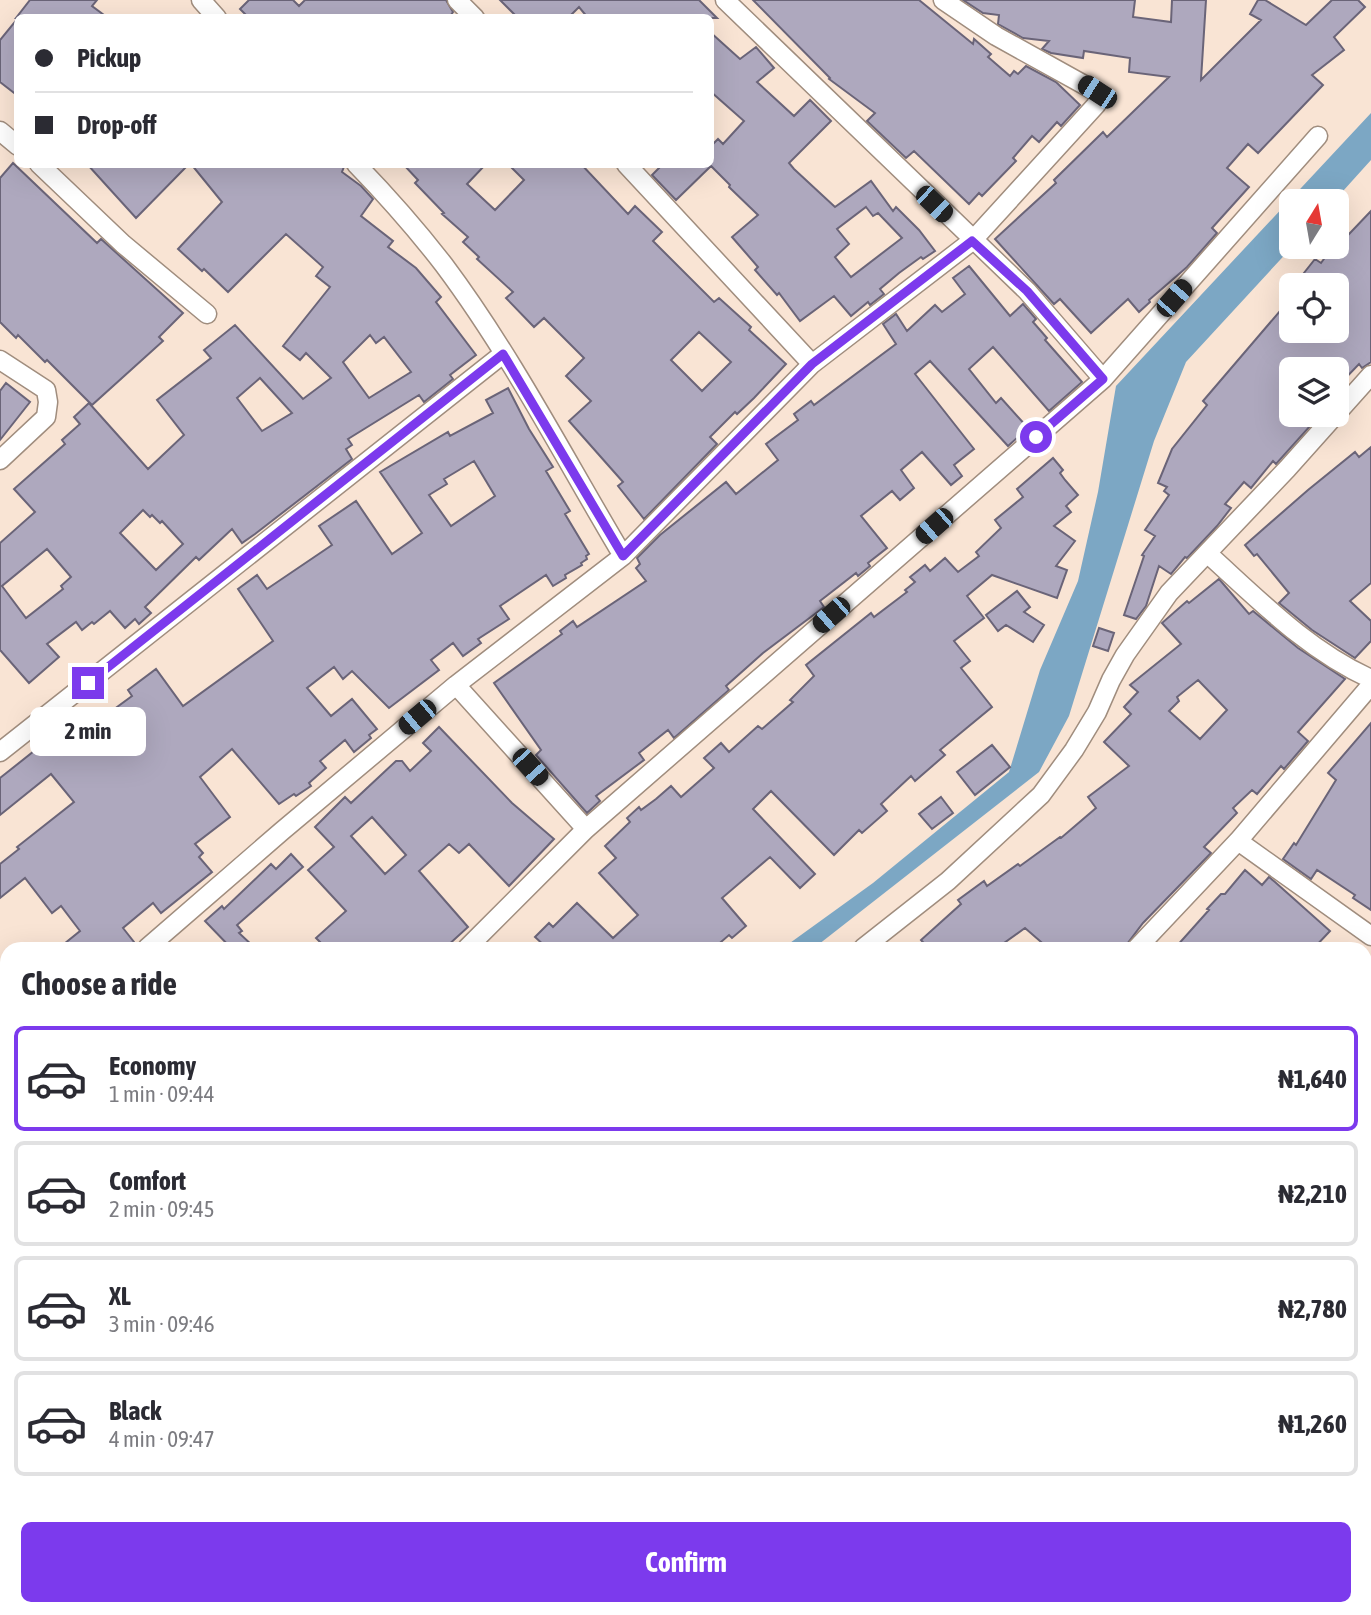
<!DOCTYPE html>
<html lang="en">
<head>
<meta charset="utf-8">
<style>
  body { margin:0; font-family:"Asap Condensed",sans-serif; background:#f2f2f3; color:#2b2b33; height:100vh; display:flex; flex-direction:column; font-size:26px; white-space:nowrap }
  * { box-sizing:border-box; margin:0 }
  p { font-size:23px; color:#7c7c81 }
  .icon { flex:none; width:38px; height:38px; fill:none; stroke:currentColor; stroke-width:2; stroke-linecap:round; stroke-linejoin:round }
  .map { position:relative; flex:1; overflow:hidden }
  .panel { position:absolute; left:0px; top:942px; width:1372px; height:674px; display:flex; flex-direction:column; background:#fff; border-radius:21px 21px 0 0; box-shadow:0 7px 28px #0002 }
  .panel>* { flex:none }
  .banner { position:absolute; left:14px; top:14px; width:700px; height:154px; border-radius:10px; box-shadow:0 7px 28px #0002; display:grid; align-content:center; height:154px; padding:0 21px; background:#fff }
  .needle { width:46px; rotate:11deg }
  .buttons { position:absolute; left:1279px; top:189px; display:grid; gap:14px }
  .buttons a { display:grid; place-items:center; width:70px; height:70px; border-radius:10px; background:#fff; box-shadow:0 7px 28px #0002; font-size:35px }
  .end { position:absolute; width:32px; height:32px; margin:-16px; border:9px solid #7c3aed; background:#fff; box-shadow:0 0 0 4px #fff }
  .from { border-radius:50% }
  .bubble { position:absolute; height:49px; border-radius:10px; background:#fff; box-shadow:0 7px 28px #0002; font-size:23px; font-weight:700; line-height:49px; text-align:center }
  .car { position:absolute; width:21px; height:42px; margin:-21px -10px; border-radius:9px; box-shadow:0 0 5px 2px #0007; background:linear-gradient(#222 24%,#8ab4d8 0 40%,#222 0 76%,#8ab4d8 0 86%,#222 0) }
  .banner b { display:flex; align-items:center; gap:24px; height:66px; font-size:26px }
  .banner b+b { border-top:2px solid #e1e1e2 }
  .banner i { width:18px; height:18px; background:#2b2b33 }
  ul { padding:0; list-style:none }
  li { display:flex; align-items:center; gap:21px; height:105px; margin:0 14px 10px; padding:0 7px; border:4px solid #e1e1e2; border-radius:10px }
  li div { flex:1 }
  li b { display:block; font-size:26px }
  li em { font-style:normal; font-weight:700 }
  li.on { border-color:#7c3aed }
  li>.icon { width:63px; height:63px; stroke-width:1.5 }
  h2 { padding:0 21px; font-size:32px; line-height:84px }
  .primary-button { display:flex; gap:14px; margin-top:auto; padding:14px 21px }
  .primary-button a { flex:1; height:80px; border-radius:10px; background:#7c3aed; color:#fff; font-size:28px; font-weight:700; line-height:80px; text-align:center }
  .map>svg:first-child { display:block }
</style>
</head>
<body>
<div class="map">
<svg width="1371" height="1615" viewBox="0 0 1371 1615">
  <rect width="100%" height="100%" fill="#f9e4d4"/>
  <path fill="#7ca7c4" d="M 1371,113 L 1371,160 L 1334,201 L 1292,201 L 1292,247 L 1186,362 L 1154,441 L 1069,716 L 1039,772 L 814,948 L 783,948 L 873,883 L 1009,772 L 1040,670 L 1078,581 L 1098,492 L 1116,386 Z"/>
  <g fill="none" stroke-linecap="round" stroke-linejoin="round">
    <path stroke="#7ca7c4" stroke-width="5" d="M 165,1615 L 166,1608"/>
  </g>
  <path fill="#aea8be" stroke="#6a6478" stroke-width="2" fill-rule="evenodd" d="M 30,0 L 97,0 L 92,6 L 108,18 L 16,18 Z
    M 249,0 L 293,0 L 299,6 L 305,0 L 446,0 L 453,12 L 449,18 L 249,18 L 240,9 Z
    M 500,0 L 699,0 L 717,18 L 588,18 L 579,7 L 568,18 L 518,18 Z
    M 753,0 L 919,0 L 973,44 L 974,39 L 991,54 L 988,57 L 1010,76 L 1014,71 L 1018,74 L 1026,66 L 1056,82 L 1080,105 L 1061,126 L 1057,122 L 1039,142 L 1032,136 L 1013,158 L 1016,161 L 982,196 L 979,193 L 969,204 L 914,151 L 906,158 L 867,121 L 875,113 L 829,79 L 830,78 Z
    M 963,0 L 1135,0 L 1133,17 L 1171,22 L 1172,0 L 1206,0 L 1201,80 L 1261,20 L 1250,14 L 1258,0 L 1265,0 L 1306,25 L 1332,0 L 1358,0 L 1365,7 L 1334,37 L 1344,50 L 1312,75 L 1323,85 L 1258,153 L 1248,144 L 1227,168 L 1249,187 L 1212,228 L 1217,233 L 1187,267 L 1149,300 L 1150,302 L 1139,312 L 1128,299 L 1091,333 L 1060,299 L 1054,304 L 995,239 L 1056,183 L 1054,180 L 1103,132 L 1107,137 L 1169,77 L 1129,72 L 1130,58 L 1084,51 L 1083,58 L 1051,53 L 1042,49 L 1049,41 L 1023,38 L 998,24 L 999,15 L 983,13 Z
    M 18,18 L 18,96 L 0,82 L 0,40 Z
    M 710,32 L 740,59 L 756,47 L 774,68 L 757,82 L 794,116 L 810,100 L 831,121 L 789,163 L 794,169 L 835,207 L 871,181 L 893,211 L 896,207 L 919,230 L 935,251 L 923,259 L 921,257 L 899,273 L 880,289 L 884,294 L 870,305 L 868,302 L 851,316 L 834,296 L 800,321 L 779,293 L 777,295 L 755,270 L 758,267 L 732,237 L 758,215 L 729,187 L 730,185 L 711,166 L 676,200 L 652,175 L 663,164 L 710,164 L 710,147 L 718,139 L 723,144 L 744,121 L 710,91 ZM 866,207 L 873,216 L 878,213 L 902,238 L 851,277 L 835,257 L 849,244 L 837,229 Z
    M 13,163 L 97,243 L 101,239 L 183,313 L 159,337 L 163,341 L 92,405 L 47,360 L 45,362 L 18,335 L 16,338 L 0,322 L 0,178 Z
    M 87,164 L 189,164 L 136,218 Z
    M 191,164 L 345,164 L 342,172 L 361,186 L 373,199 L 361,216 L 393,241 L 388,247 L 416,268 L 441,297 L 436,302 L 476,355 L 450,375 L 453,379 L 424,402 L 419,395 L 348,439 L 352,445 L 346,449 L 352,459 L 255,534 L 242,543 L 232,529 L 199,560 L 196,557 L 145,607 L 151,613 L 139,624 L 135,619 L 125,628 L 110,611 L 94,624 L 92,622 L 82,630 L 76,622 L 47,644 L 59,657 L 29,683 L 0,650 L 0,543 L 35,512 L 14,489 L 65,444 L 62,440 L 80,424 L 74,417 L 89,403 L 148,469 L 184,435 L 157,400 L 211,358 L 204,350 L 235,325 L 303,399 L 331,378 L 306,353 L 300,360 L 283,346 L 330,287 L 316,276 L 323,267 L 286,234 L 228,292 L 204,269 L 202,271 L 178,249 L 222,202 ZM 370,335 L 376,343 L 384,337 L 411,372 L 369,398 L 343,362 ZM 260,378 L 292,413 L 262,431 L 237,398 ZM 143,510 L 150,517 L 152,515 L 160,523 L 162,521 L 183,544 L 156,570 L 120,533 ZM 47,549 L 71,577 L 61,586 L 63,589 L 26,618 L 2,586 Z
    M 403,164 L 486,164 L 467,184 L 495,210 L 524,180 L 508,164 L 581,164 L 628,214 L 635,206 L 662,232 L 653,241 L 714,302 L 719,298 L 751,327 L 749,330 L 786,364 L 754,398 L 737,414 L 735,412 L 710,437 L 717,444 L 644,519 L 618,486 L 623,482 L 569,421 L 591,401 L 566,376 L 584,358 L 544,318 L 534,327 L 506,298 L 513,292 L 477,259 L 479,257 L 463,242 L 468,237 L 442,214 L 444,213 L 415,183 L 418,180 ZM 699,332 L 731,362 L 702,391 L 671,360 Z
    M 1371,211 L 1371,362 L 1362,368 L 1359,364 L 1337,387 L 1337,369 L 1292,369 L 1292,415 L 1320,415 L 1276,464 L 1273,461 L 1251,488 L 1244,482 L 1225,504 L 1231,508 L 1217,526 L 1187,558 L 1185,557 L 1171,574 L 1159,566 L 1146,606 L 1136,619 L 1124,615 L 1144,556 L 1142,555 L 1155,536 L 1145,530 L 1169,495 L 1164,491 L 1167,487 L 1158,483 L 1172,449 L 1207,405 L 1203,401 L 1292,297 L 1292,331 L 1337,331 L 1337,285 L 1310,285 L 1300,278 L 1315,259 L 1321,263 L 1329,252 L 1331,253 Z
    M 969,266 L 1010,316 L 1023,304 L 1036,319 L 1033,322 L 1047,338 L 1045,340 L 1082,382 L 1049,411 L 993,347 L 969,369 L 996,403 L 1001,398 L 1028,428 L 1008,446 L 930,361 L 915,374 L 974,449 L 954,465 L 962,476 L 951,485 L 922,452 L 901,470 L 914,488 L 900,500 L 892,491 L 861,516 L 887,548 L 868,563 L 870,566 L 858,576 L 856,573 L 820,601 L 824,607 L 763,653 L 726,686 L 729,690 L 674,738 L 668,730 L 639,753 L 644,760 L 596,796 L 600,801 L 587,813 L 536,755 L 541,750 L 494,683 L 562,634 L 560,631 L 573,621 L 577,627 L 646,581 L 636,568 L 640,564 L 637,558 L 660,535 L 726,482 L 736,494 L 778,460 L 766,444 L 798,420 L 794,414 L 811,401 L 814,405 L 896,344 L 883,324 L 896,314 L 907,331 L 935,305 L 942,312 L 965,294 L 953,278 Z
    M 6,383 L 30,402 L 0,440 L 0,391 Z
    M 508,388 L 529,429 L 553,467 L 546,471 L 570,511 L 565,514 L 589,554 L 586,556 L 587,559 L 581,563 L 582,565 L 565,575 L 566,578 L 553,586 L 546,575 L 500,606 L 509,619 L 478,639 L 481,643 L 463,656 L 453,643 L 431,660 L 439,670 L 389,708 L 352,671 L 343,679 L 334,667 L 307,688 L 331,716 L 352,699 L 377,729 L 369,735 L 371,738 L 354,752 L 345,740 L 320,761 L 326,768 L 309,783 L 311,786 L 296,796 L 294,794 L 279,804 L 232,749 L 200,777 L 230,817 L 195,844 L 203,853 L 199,857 L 212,872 L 161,913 L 153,903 L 123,928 L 134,942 L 125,948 L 59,948 L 80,931 L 61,906 L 52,913 L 25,878 L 0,898 L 0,864 L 19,849 L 17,847 L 74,802 L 51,774 L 0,815 L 0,778 L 48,740 L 57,751 L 132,696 L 128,690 L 156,669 L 183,706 L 273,641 L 238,589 L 257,575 L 267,589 L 332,545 L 319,526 L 356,501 L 392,554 L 422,533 L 380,472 L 448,432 L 450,436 L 493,413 L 486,400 ZM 474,461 L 495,496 L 451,526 L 429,495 L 447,484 L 444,479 Z
    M 1371,447 L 1371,583 L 1350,601 L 1371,621 L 1371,641 L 1355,658 L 1312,630 L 1279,603 L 1289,593 L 1257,554 L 1254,556 L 1245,545 L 1308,490 L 1355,452 L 1359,457 Z
    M 1053,458 L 1063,470 L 1060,473 L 1065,480 L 1078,495 L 1066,506 L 1071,512 L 1054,526 L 1075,541 L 1056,566 L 1067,570 L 1057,598 L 992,575 L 967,596 L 984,618 L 954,641 L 970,661 L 961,668 L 992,707 L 940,750 L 945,755 L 915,781 L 911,776 L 881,804 L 887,811 L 862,833 L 859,830 L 834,855 L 771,791 L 753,809 L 815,874 L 800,888 L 770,857 L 722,898 L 746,926 L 732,938 L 729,935 L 714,948 L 547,948 L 535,937 L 549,923 L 553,927 L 577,903 L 613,938 L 638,915 L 599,873 L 616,858 L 605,846 L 630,822 L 627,818 L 639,807 L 641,810 L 656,799 L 671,786 L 681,797 L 714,768 L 704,758 L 721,743 L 729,752 L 758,726 L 762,729 L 793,702 L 790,700 L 814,676 L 806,665 L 871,613 L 874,617 L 907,592 L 905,590 L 915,582 L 910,577 L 925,565 L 930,571 L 945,558 L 958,572 L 979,556 L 976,552 L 1001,528 L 995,520 L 1023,497 L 1017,489 Z
    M 1219,579 L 1249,614 L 1253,611 L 1298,648 L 1345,679 L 1298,732 L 1308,741 L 1284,769 L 1281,766 L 1257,794 L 1252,790 L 1233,808 L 1237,813 L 1204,847 L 1211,853 L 1143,923 L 1124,948 L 1048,948 L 1025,928 L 997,948 L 928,948 L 921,940 L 961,904 L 958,900 L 984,881 L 987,886 L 1018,864 L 1020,866 L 1060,837 L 1061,838 L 1096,808 L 1088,797 L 1129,766 L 1104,742 L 1131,714 L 1124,707 L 1138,692 L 1130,685 L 1181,644 L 1162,623 L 1187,601 L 1189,603 ZM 1198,680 L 1227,710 L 1200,739 L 1169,711 L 1179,701 L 1177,697 Z
    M 1017,591 L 1030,607 L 1024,612 L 1044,625 L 1033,642 L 1006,625 L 998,631 L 986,615 Z
    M 1099,628 L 1114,633 L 1108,651 L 1093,646 Z
    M 1371,723 L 1371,910 L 1353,898 L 1355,895 L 1317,870 L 1311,879 L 1283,859 L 1294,843 L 1296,845 L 1336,780 L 1328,773 Z
    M 439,727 L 512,803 L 554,839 L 509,886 L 469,844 L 459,853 L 449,844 L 419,871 L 468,927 L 445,948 L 326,948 L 316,938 L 346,911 L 308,870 L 334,847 L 315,827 L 345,797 L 351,803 L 396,761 L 402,761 L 410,771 L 431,751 L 423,743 ZM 372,817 L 406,855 L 385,874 L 351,836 Z
    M 992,745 L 1010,767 L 975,795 L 957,772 Z
    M 941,797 L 953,813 L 932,829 L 919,814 Z
    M 291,854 L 303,867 L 237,925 L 242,931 L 239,933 L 255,948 L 231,948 L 205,921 L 222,906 L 224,909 L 271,864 L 276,869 Z
    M 1245,870 L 1262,885 L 1269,877 L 1275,882 L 1330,931 L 1314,948 L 1175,948 L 1209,910 L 1207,909 L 1221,894 L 1225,894 Z"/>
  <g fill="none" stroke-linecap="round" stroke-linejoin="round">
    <g stroke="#a08d7e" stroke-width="21">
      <path id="street" d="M 201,0 L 217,18
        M 457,0 L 475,18
        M 725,0 L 1027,291 L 1103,379
        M 0,131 L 18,146
        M 39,164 L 123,244 L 207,314
        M 356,164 C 387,196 417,230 444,265 C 512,356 565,459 623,556
        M 626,164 L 812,364
        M 0,360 L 46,390 L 48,402 L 46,417 L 0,460
        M 1207,553 C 1259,600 1307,650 1371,679
        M 456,685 L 586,829
        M 0,752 L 503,354
        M 1238,841 L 1371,936
        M 147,948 L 282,831 L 456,685 L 623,556 L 812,364 L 972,241 L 1096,105 L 1099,98 L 1097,92 L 996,36 L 943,0
        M 467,948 L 586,829 L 1103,379 L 1318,136
        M 863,948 L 948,881 L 1041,795 L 1074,750 L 1097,712 L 1111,680 L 1125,655 L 1169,593 L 1287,469 L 1371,375
        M 1137,948 L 1238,841 L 1371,685
        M 0,1074 L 7,1069
        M 0,1126 L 7,1128
        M 0,1170 L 7,1170
        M 1365,1297 L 1371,1301
        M 1365,1372 L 1371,1363
        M 1102,1608 L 1108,1615
        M 4,1615 L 7,1603
        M 313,1615 L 321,1608
        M 607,1615 L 615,1608
        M 943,1615 L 954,1608
        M 1179,1615 L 1185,1608"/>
    </g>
    <use href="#street" stroke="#fff" stroke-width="18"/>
  </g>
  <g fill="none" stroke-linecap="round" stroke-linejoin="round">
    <path stroke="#7c3aed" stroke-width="9" d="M 88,683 L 503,354 L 623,556 L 812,364 L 972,241 L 1027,291 L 1103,379 L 1036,437"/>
  </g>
</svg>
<div class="buttons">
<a><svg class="needle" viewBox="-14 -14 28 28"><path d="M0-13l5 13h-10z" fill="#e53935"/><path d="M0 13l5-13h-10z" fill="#7c7c81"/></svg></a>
<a><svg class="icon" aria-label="locate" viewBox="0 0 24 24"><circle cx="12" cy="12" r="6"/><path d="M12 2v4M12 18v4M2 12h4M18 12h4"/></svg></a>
<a><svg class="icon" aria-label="layers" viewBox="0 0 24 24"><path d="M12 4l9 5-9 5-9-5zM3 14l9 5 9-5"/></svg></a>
</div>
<i class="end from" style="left:1036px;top:437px"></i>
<i class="end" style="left:88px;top:683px"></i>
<div class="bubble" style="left:30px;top:707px;width:116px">2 min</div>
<i class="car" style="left:1097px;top:92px;rotate:303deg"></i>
<i class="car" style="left:934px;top:204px;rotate:134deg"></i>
<i class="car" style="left:1174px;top:298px;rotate:41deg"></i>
<i class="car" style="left:934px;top:526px;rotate:229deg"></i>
<i class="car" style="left:831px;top:615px;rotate:229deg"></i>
<i class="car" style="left:417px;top:717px;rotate:230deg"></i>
<i class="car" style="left:530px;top:767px;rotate:138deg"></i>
<div class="banner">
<b><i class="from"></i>Pickup</b>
<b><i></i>Drop-off</b>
</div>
<section class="panel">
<h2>Choose a ride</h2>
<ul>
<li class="on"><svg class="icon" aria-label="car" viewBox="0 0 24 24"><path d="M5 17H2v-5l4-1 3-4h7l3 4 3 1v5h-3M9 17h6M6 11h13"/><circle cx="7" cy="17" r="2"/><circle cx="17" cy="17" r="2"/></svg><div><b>Economy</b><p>1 min · 09:44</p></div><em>₦1,640</em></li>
<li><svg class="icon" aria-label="car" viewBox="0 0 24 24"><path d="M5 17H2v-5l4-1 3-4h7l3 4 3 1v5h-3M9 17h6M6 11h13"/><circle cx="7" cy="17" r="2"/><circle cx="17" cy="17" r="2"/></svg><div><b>Comfort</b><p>2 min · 09:45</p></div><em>₦2,210</em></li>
<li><svg class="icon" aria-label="car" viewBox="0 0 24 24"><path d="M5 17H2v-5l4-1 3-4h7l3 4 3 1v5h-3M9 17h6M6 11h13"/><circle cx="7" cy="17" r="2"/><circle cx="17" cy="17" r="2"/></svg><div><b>XL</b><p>3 min · 09:46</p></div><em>₦2,780</em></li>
<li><svg class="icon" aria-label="car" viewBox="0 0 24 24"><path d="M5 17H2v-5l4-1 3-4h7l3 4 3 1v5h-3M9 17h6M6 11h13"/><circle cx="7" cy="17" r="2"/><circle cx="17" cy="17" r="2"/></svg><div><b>Black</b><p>4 min · 09:47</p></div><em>₦1,260</em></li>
</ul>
<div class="primary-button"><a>Confirm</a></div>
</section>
</div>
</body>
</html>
